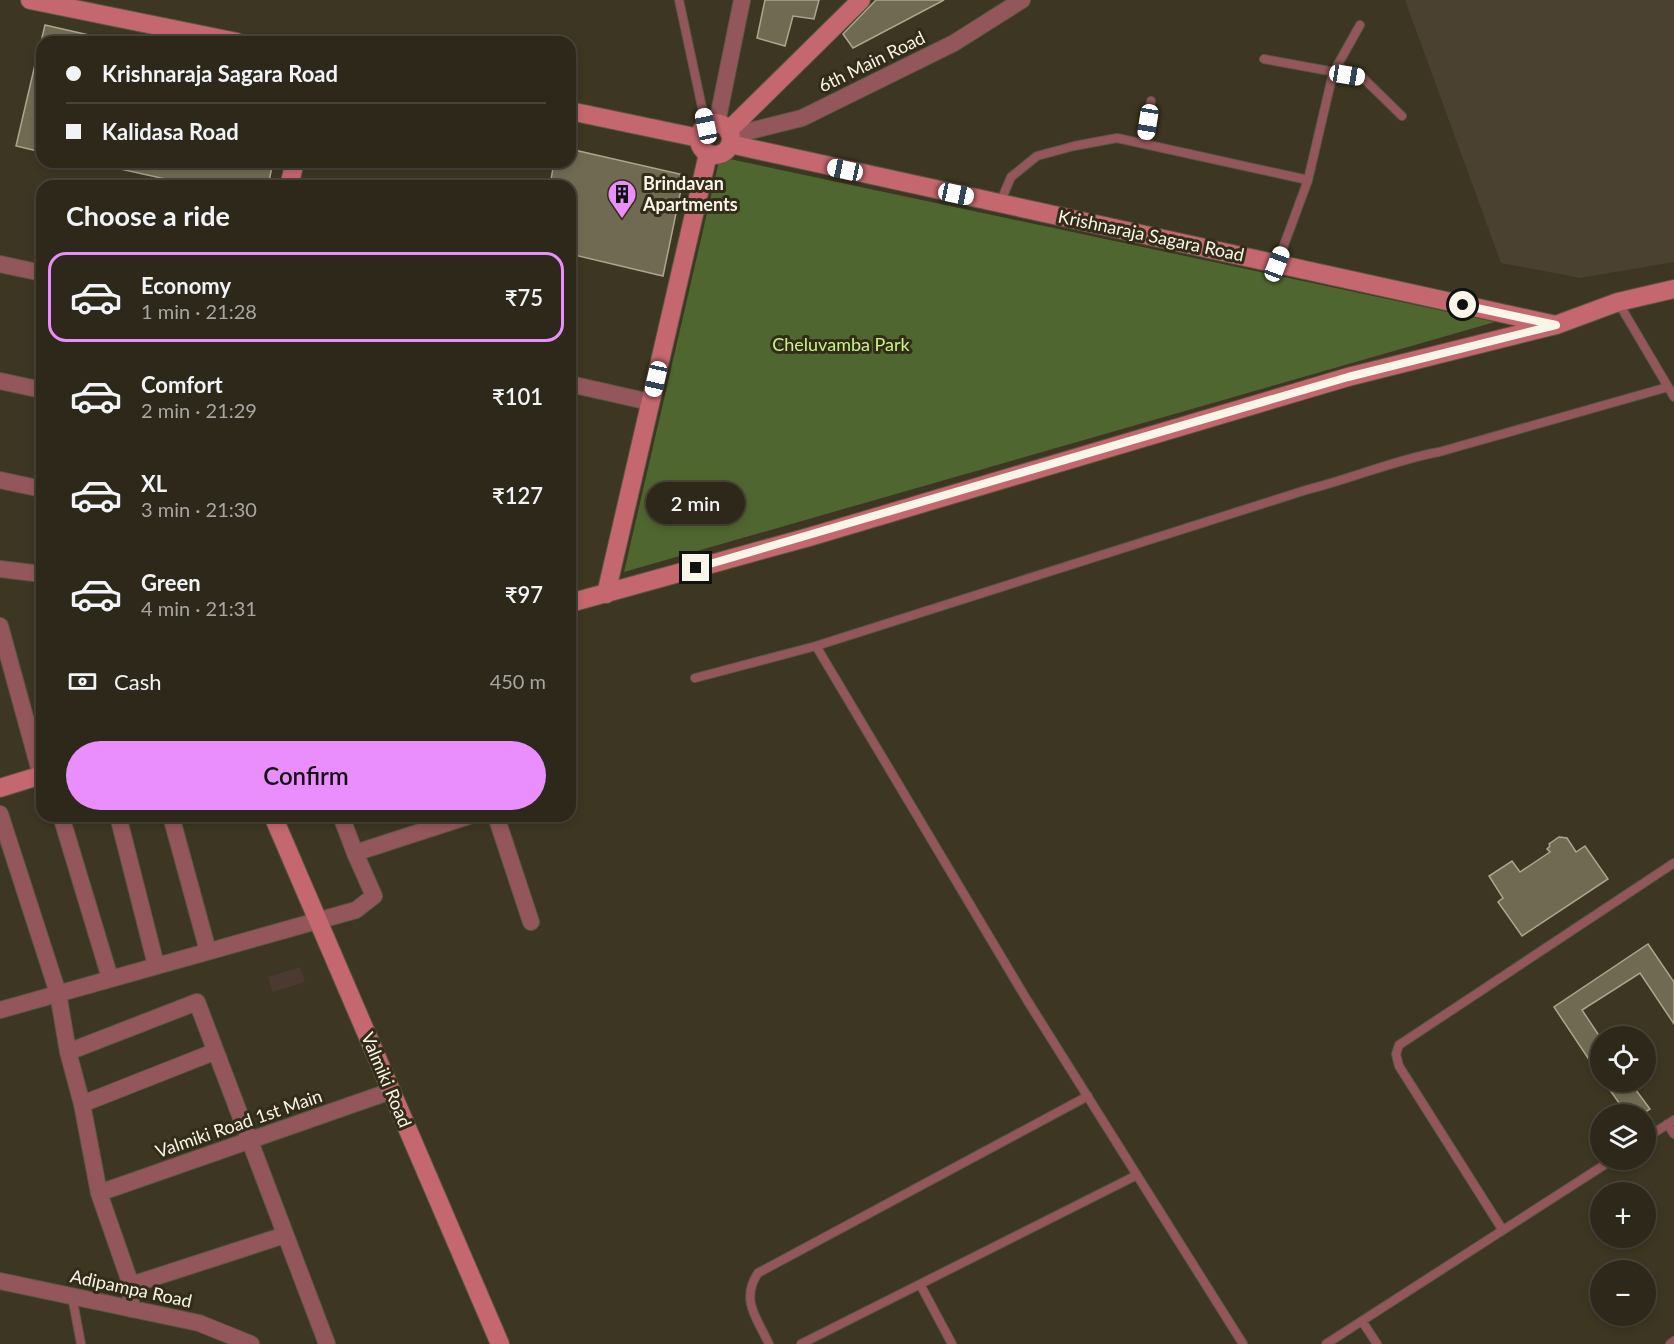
<!DOCTYPE html>
<html lang="en">
<head>
<meta charset="utf-8">
<style>
  body { margin:0; font-family:Lato,sans-serif; background:#3a3427; color:#f1f3f6; height:100vh; display:flex; flex-direction:column; font-size:22px; white-space:nowrap }
  * { box-sizing:border-box; margin:0 }
  p { font-size:20px; color:#a7a6a2 }
  .icon { flex:none; width:33px; height:33px; fill:none; stroke:currentColor; stroke-width:2; stroke-linecap:round; stroke-linejoin:round }
  .map { position:relative; flex:1; overflow:hidden }
  .sheet { position:absolute; left:36px; top:180px; width:540px; height:642px; display:flex; flex-direction:column; background:#2e281a; border-radius:18px; box-shadow:0 3px 9px #0003,0 0 0 2px #494439 }
  .sheet>* { flex:none }
  .guide { position:absolute; left:36px; top:36px; width:540px; height:132px; border-radius:18px; box-shadow:0 3px 9px #0003,0 0 0 2px #494439; display:grid; align-content:center; height:132px; padding:0 30px; background:#2e281a }
  .controls { position:absolute; left:1590px; top:1026px; display:grid; gap:12px }
  .controls a { display:grid; place-items:center; width:66px; height:66px; border-radius:50%; background:#2e281a; box-shadow:0 3px 9px #0003,0 0 0 2px #494439; font-size:30px }
  .end { position:absolute; width:27px; height:27px; margin:-14px; border:8px solid #f9f5e8; background:#111; box-shadow:0 0 0 3px #111 }
  .from { border-radius:50% }
  .bubble { position:absolute; height:42px; border-radius:21px; background:#2e281a; box-shadow:0 3px 9px #0003,0 0 0 2px #494439; font-size:20px; font-weight:600; line-height:42px; text-align:center }
  .car { position:absolute; width:18px; height:36px; margin:-18px -9px; border-radius:8px; box-shadow:0 0 4px 2px #0007; background:linear-gradient(#fff 24%,#345 0 40%,#fff 0 76%,#345 0 86%,#fff 0) }
  .guide b { display:flex; align-items:center; gap:21px; height:57px; font-size:22px }
  .guide b+b { border-top:2px solid #494439 }
  .guide i { width:15px; height:15px; background:#f1f3f6 }
  ul { padding:0; list-style:none }
  li { display:flex; align-items:center; gap:18px; height:90px; margin:0 12px 9px; padding:0 18px; border:3px solid transparent; border-radius:18px }
  li div { flex:1 }
  li b { display:block; font-size:22px }
  li em { font-style:normal; font-weight:600 }
  li.on { border-color:#ea8dfd }
  li>.icon { width:54px; height:54px; stroke-width:1.5 }
  h2 { padding:0 30px; font-size:27px; line-height:72px }
  .pay { display:flex; align-items:center; gap:15px; height:66px; padding:0 30px; font-size:22px }
  .pay p { margin-inline-start:auto }
  .cta { display:flex; gap:12px; margin-top:auto; padding:12px 30px }
  .cta a { flex:1; height:69px; border-radius:36px; background:#ea8dfd; color:#111; font-size:24px; font-weight:600; line-height:69px; text-align:center }
  .map>svg:first-child { display:block }
</style>
</head>
<body>
<div class="map">
<svg width="1674" height="1344" viewBox="0 0 1674 1344">
  <rect width="100%" height="100%" fill="#3d3622"/>
  <path fill="#4c3a31" d="M 300,967 L 305,982 L 273,992 L 268,977 Z"/>
  <path fill="#4a4130" d="M 1405,0 L 1674,0 L 1674,262 L 1580,278 L 1501,263 Z"/>
  <path fill="#506630" d="M 720,157 L 1495,322 L 624,572 Z"/>
  <path fill="#716a53" stroke="#ada68e" stroke-width="1.5" d="M 765,0 L 819,0 L 814,19 L 793,16 L 785,46 L 757,38 Z
    M 876,0 L 944,0 L 853,48 L 843,34 Z
    M 45,25 L 98,37 L 97,42 L 41,42 Z
    M 37,56 L 42,56 L 42,152 L 16,146 Z
    M 570,149 L 684,175 L 663,276 L 570,254 L 570,186 L 550,186 L 554,162 L 570,162 Z
    M 112,162 L 273,162 L 268,186 L 197,186 L 111,167 Z
    M 1559,837 L 1567,838 L 1576,852 L 1585,846 L 1608,879 L 1522,936 L 1498,902 L 1503,898 L 1489,876 L 1512,861 L 1520,872 L 1550,852 L 1547,849 L 1550,846 L 1549,844 Z
    M 1648,944 L 1674,982 L 1674,1024 L 1640,973 L 1582,1010 L 1600,1037 L 1600,1076 L 1554,1007 Z
    M 1604,1082 L 1630,1082 L 1650,1109 L 1642,1114 L 1627,1114 Z"/>
  <g fill="none" stroke-linecap="round" stroke-linejoin="round">
    <g stroke="#5b5542" stroke-width="10">
      <path id="lane" d="M 679,0 L 706,126
        M 1264,59 L 1362,77 L 1402,116
        M 1145,142 L 1151,101
        M 1000,203 L 1011,177 L 1037,156 L 1074,146 L 1117,138 L 1308,180 L 1333,73 L 1360,25
        M 1277,264 L 1308,180
        M 1618,302 L 1674,397
        M 816,646 L 1027,1000 L 1243,1344
        M 695,678 L 816,646 L 1306,490 C 1351,479 1394,460 1439,452 L 1668,387
        M 1667,1124 L 1674,1134
        M 1646,1138 L 1674,1120
        M 1502,1229 L 1399,1066 L 1396,1054 L 1399,1045 L 1674,863
        M 921,1286 L 952,1344
        M 72,1296 L 81,1344
        M 1362,1321 L 1377,1344
        M 769,1344 C 757,1318 740,1300 758,1273 L 1088,1096
        M 801,1344 L 1137,1175
        M 1326,1344 L 1612,1160
        M 1670,1344 L 1674,1341"/>
    </g>
    <g stroke="#5b5542" stroke-width="18">
      <path id="street" d="M 717,123 L 742,0
        M 730,136 L 802,118 L 954,43 L 1022,0
        M 0,264 L 42,273
        M 0,381 L 42,390
        M 570,384 L 650,402
        M 0,480 L 42,489
        M 0,569 L 42,574
        M 0,626 L 41,775
        M 0,814 L 58,993 L 68,1052 L 82,1104 L 99,1193 L 131,1285 L 131,1309
        M 61,816 L 110,978
        M 118,816 L 156,965
        M 171,816 L 208,951
        M 341,816 L 355,853
        M 496,816 L 531,922
        M 0,1010 L 356,910 L 374,896 L 355,853 L 469,816
        M 68,1052 L 197,1002 L 327,1344
        M 82,1104 L 214,1052
        M 99,1193 L 391,1091
        M 0,1281 L 199,1323 L 251,1344
        M 131,1285 L 285,1235"/>
    </g>
    <g stroke="#5b5542" stroke-width="20">
      <path id="secondary" d="M 30,0 L 237,42
        M 570,111 L 699,138
        M699 139a16 16 0 1 1 32 0a16 16 0 1 1-32 0Z
        M 728,131 L 861,0
        M 730,144 L 1556,325 L 1618,302 L 1674,289
        M 289,186 L 295,162
        M 606,594 L 708,154
        M 570,603 L 809,537 L 1348,377 L 1556,325
        M 0,788 L 42,775
        M 273,816 L 500,1344"/>
    </g>
    <use href="#lane" stroke="#93575b" stroke-width="8"/>
    <use href="#street" stroke="#93575b" stroke-width="16"/>
    <use href="#secondary" stroke="#c5676f" stroke-width="18"/>
  </g>
  <g fill="none" stroke-linecap="round" stroke-linejoin="round">
    <path stroke="#f9f5e8" stroke-width="8" d="M 696,568 L 1348,377 L 1556,325 L 1463,305"/>
  </g>
  <defs>
    <g id="building-pin" transform="scale(1.5)"><path d="M0 17L-7.5 6A9.5 9.5 0 1 1 7.5 6Z" fill="#ea8dfd" stroke="#322c18"/><path d="M-4-6H4V6H1V3H-1V6H-4ZM-2.5-4.3h1.7v1.8h-1.7ZM.8-4.3h1.7v1.8H.8ZM-2.5-1h1.7V.8h-1.7ZM.8-1h1.7V.8H.8Z" fill="#111"/></g>
  </defs>
  <g fill-rule="evenodd">
    <use href="#building-pin" x="622" y="194"/>
  </g>
  <g text-anchor="middle" stroke-width="6" stroke-linejoin="round" paint-order="stroke">
    <g font-size="18" fill="#f9f5e8" stroke="#322c18">
      <text transform="translate(872 62) rotate(-26)" y="6">6th Main Road</text>
      <text transform="translate(1151 236) rotate(12)" y="6">Krishnaraja Sagara Road</text>
      <text transform="translate(386 1080) rotate(67)" y="6">Valmiki Road</text>
      <text transform="translate(239 1124) rotate(-19)" y="6">Valmiki Road 1st Main</text>
      <text transform="translate(131 1289) rotate(12)" y="6">Adipampa Road</text>
    </g>
    <g font-size="18" font-weight="bold" fill="#f9f5e8" stroke="#322c18" text-anchor="start">
      <text x="643" y="190">Brindavan<tspan x="643" dy="21">Apartments</tspan></text>
    </g>
    <g font-size="18" fill="#c8f586" stroke="#322c18">
      <text x="841" y="351">Cheluvamba Park</text>
    </g>
  </g>
</svg>
<div class="controls">
<a><svg class="icon" aria-label="locate" viewBox="0 0 24 24"><circle cx="12" cy="12" r="6"/><path d="M12 2v4M12 18v4M2 12h4M18 12h4"/></svg></a>
<a><svg class="icon" aria-label="layers" viewBox="0 0 24 24"><path d="M12 4l9 5-9 5-9-5zM3 14l9 5 9-5"/></svg></a>
<a>+</a>
<a>−</a>
</div>
<i class="end from" style="left:1463px;top:305px"></i>
<i class="end" style="left:696px;top:568px"></i>
<div class="bubble" style="left:646px;top:482px;width:99px">2 min</div>
<i class="car" style="left:1347px;top:75px;rotate:99deg"></i>
<i class="car" style="left:1148px;top:122px;rotate:189deg"></i>
<i class="car" style="left:706px;top:126px;rotate:348deg"></i>
<i class="car" style="left:845px;top:170px;rotate:282deg"></i>
<i class="car" style="left:956px;top:194px;rotate:102deg"></i>
<i class="car" style="left:1277px;top:264px;rotate:21deg"></i>
<i class="car" style="left:656px;top:379px;rotate:193deg"></i>
<div class="guide">
<b><i class="from"></i>Krishnaraja Sagara Road</b>
<b><i></i>Kalidasa Road</b>
</div>
<section class="sheet">
<h2>Choose a ride</h2>
<ul>
<li class="on"><svg class="icon" aria-label="car" viewBox="0 0 24 24"><path d="M5 17H2v-5l4-1 3-4h7l3 4 3 1v5h-3M9 17h6M6 11h13"/><circle cx="7" cy="17" r="2"/><circle cx="17" cy="17" r="2"/></svg><div><b>Economy</b><p>1 min · 21:28</p></div><em>₹75</em></li>
<li><svg class="icon" aria-label="car" viewBox="0 0 24 24"><path d="M5 17H2v-5l4-1 3-4h7l3 4 3 1v5h-3M9 17h6M6 11h13"/><circle cx="7" cy="17" r="2"/><circle cx="17" cy="17" r="2"/></svg><div><b>Comfort</b><p>2 min · 21:29</p></div><em>₹101</em></li>
<li><svg class="icon" aria-label="car" viewBox="0 0 24 24"><path d="M5 17H2v-5l4-1 3-4h7l3 4 3 1v5h-3M9 17h6M6 11h13"/><circle cx="7" cy="17" r="2"/><circle cx="17" cy="17" r="2"/></svg><div><b>XL</b><p>3 min · 21:30</p></div><em>₹127</em></li>
<li><svg class="icon" aria-label="car" viewBox="0 0 24 24"><path d="M5 17H2v-5l4-1 3-4h7l3 4 3 1v5h-3M9 17h6M6 11h13"/><circle cx="7" cy="17" r="2"/><circle cx="17" cy="17" r="2"/></svg><div><b>Green</b><p>4 min · 21:31</p></div><em>₹97</em></li>
</ul>
<div class="pay"><svg class="icon" aria-label="cash" viewBox="0 0 24 24"><path d="M3 7h18v10H3z"/><circle cx="12" cy="12" r="2"/></svg>Cash<p>450 m</p></div>
<div class="cta"><a>Confirm</a></div>
</section>
</div>
</body>
</html>
